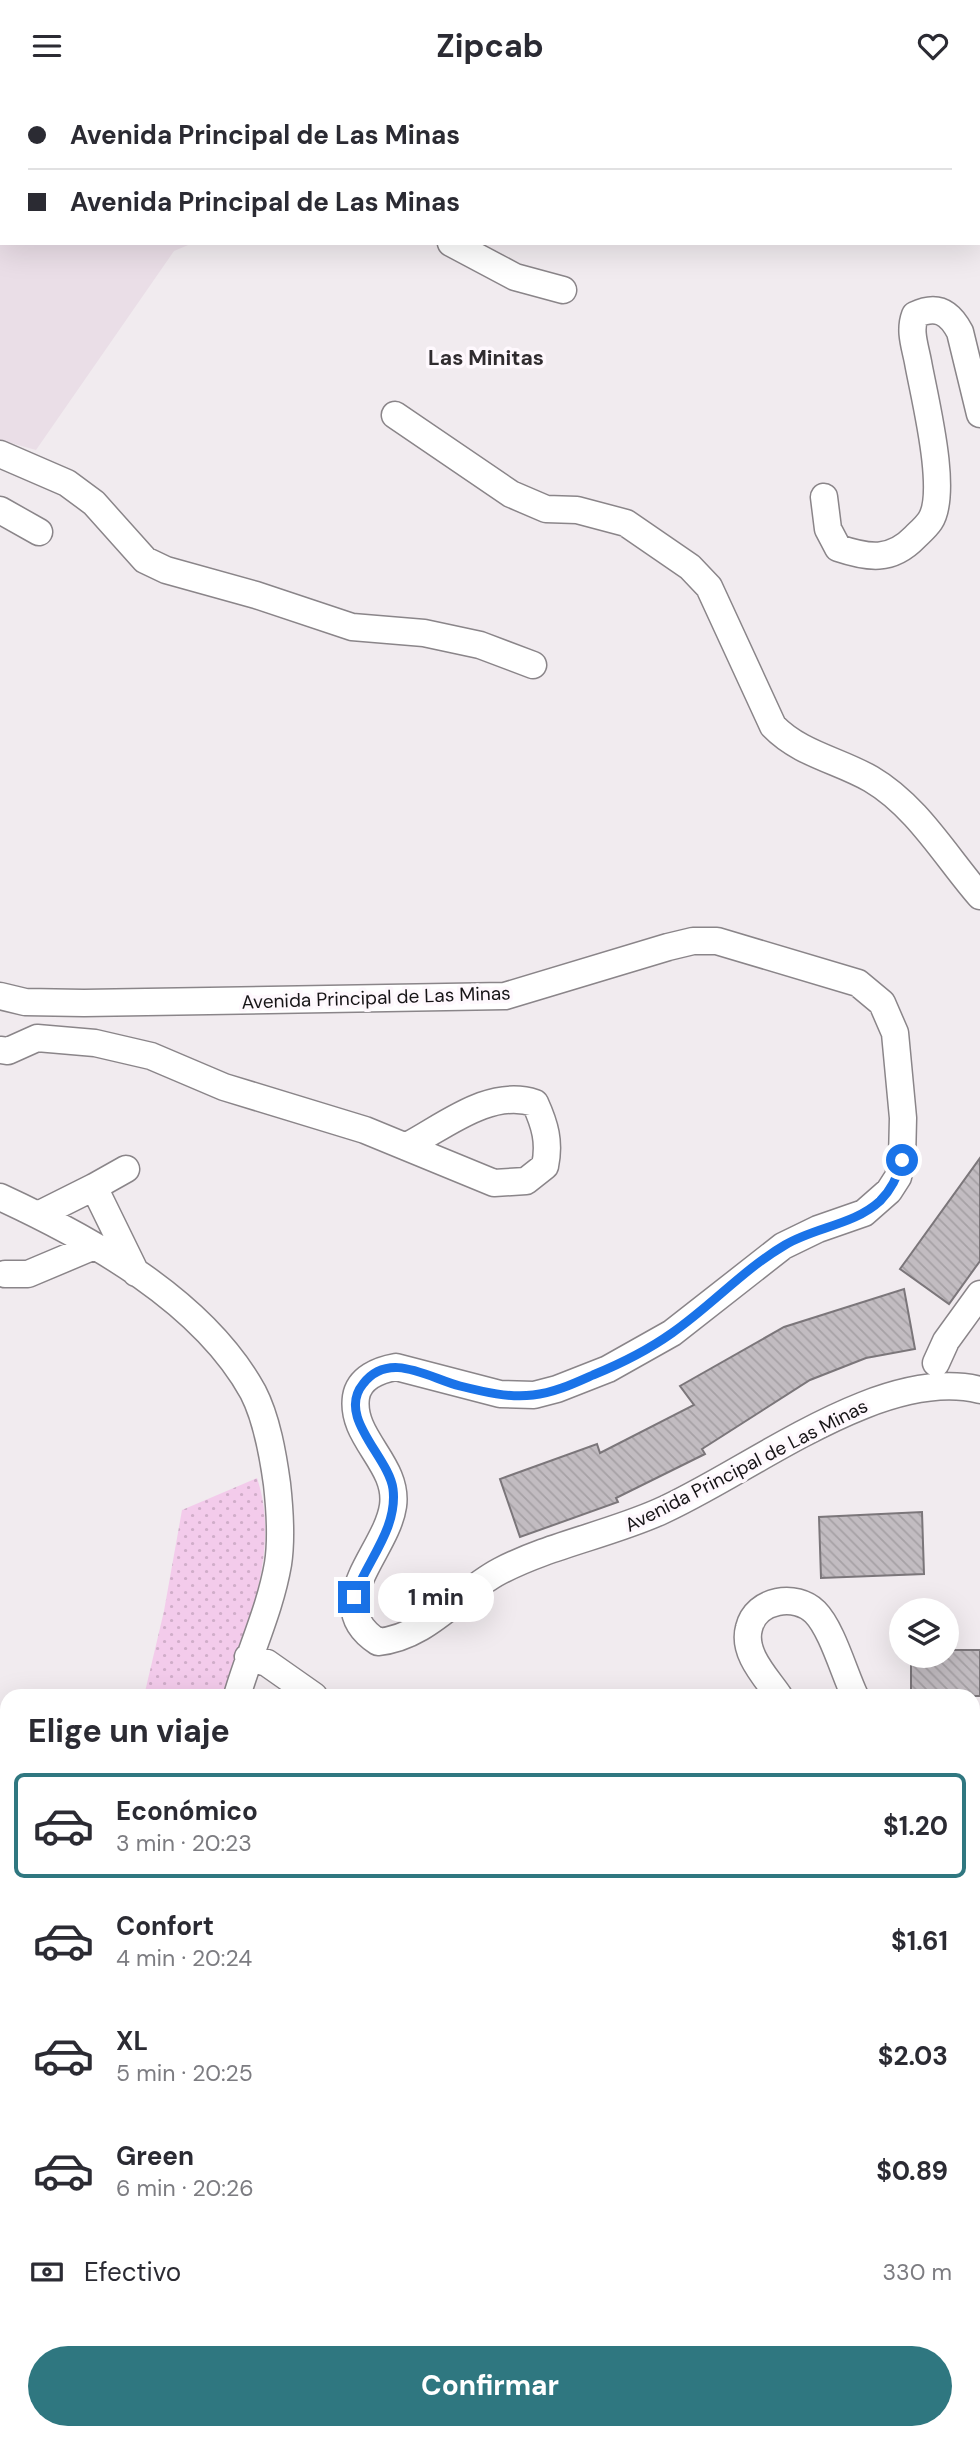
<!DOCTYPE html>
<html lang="es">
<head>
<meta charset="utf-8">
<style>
  body { margin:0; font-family:"DM Sans",sans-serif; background:#f7f7f7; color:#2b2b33; height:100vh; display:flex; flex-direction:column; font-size:26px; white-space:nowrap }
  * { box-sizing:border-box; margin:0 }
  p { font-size:23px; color:#7c7c81 }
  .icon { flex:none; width:38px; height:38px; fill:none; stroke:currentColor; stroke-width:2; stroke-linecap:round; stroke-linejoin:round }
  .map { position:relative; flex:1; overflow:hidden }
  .panel { position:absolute; left:0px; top:1598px; width:980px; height:751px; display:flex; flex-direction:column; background:#fff; border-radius:21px 21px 0 0; box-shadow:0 7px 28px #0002 }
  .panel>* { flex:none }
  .guide { position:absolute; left:0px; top:0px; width:980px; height:154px; box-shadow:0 7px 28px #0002; display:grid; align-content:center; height:154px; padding:0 28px; background:#fff }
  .tools { position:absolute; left:889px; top:1507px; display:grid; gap:14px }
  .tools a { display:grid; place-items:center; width:70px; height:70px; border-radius:50%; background:#fff; box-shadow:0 7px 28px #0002; font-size:35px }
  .end { position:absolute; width:32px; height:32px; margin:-16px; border:9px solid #1a73e8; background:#fff; box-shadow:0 0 0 4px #fff }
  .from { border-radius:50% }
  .bubble { position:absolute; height:49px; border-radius:24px; background:#fff; box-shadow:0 7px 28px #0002; font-size:23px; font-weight:700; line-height:49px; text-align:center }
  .guide b { display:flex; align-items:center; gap:24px; height:66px; font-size:26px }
  .guide b+b { border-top:2px solid #e1e1e2 }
  .guide i { width:18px; height:18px; background:#2b2b33 }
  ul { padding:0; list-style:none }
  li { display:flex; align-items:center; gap:21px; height:105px; margin:0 14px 10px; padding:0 14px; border:4px solid transparent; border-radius:10px }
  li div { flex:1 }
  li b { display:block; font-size:26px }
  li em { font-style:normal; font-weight:700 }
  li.active { border-color:#2f7780 }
  li>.icon { width:63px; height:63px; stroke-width:1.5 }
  h2 { padding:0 28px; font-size:32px; line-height:84px }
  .pay { display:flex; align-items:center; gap:18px; height:77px; padding:0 28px; font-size:26px }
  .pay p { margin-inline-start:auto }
  .cta { display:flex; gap:14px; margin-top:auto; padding:14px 28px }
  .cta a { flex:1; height:80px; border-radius:42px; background:#2f7780; color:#fff; font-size:28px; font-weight:700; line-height:80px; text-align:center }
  header { display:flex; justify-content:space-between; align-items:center; height:91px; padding:0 28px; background:#fff; font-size:32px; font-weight:700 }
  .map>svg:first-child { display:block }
</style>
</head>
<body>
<header><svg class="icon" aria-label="menu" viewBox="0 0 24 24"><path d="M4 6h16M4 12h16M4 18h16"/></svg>Zipcab<svg class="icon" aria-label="heart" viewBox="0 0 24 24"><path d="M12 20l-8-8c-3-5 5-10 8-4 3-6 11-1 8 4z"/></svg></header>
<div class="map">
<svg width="980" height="2347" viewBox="0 0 980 2347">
  <defs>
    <pattern id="park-dots" width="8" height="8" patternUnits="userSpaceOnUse" patternTransform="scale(1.75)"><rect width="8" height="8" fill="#f3cbeb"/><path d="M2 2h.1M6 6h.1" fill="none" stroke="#d0adc9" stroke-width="1.8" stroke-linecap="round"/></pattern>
    <pattern id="building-back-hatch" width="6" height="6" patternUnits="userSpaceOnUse" patternTransform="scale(1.75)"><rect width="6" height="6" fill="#c2bcc1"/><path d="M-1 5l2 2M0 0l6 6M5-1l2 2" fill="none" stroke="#a6a1a5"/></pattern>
  </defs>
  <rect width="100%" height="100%" fill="#f1ebef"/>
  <path fill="#eadee7" d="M 0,0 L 331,0 L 2,2 L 2,152 L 193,152 L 174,160 L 36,359 L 0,349 Z"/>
  <path fill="url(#park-dots)" d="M 257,1387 C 281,1458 246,1536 227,1605 L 144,1605 L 164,1520 L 182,1419 Z"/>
  <path fill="#f3cbeb" d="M 555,2342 L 764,2342 L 766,2347 L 558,2347 Z"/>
  <path fill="url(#building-back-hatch)" stroke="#7b767a" stroke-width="2" d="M 980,1067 L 980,1170 L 949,1213 L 900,1178 Z
    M 904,1198 L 915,1258 L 866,1267 L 810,1289 L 702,1358 L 705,1363 L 616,1407 L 618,1411 L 520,1446 L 500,1388 L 597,1353 L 600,1362 L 694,1314 L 680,1295 L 784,1236 Z
    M 922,1421 L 924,1483 L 821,1487 L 819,1426 Z
    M 947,1559 L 980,1559 L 980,1605 L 911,1605 L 911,1564 L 947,1564 Z"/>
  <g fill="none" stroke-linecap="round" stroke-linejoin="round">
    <g stroke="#8a8589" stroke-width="29">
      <path id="minor" d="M 351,0 L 353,2
        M 309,2 L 310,0
        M 774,2 L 774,0
        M 0,119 L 2,120
        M 451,152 L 515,186 L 563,199
        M 395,324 L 511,403 L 546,418 L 577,419 L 626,432 L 690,476 L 709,496 L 773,635 C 800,663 838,669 871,688 C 917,715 946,766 980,805
        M 0,363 L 67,392 L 94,412 L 145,469 L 166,479 L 256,504 L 352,536 L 424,542 L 480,554 L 533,574
        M 824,406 L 828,438 L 838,457 C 868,467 891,471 915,446 C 920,441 926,436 930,430 C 949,402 924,305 918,271 C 915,255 909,240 915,224 C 936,214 949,220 960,241 L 980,323
        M 0,419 L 39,441
        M 0,905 L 25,911 L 84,912 L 505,905 L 668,856 L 693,850 L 717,850 L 858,892 L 882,912 L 895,942 L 903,1027 L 902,1069 L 898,1086 L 889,1100 L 864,1122 L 818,1138 L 783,1155 L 672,1242 L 608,1278 L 557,1298 L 534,1304 L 500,1303 L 396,1276 C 379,1279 359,1287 356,1306 C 350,1347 399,1373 393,1415 C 386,1462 320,1513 378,1551 C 428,1546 458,1502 500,1480 C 550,1454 607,1444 659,1421 C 748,1382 881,1274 980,1299
        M 0,959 L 8,960 L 37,947 L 95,952 L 151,965 L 224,996 L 365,1039 L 494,1092 L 526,1090 L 545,1075 C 550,1051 545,1034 535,1012 C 490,997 445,1035 407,1055
        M 94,1096 L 126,1078
        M 0,1106 C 91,1148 203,1210 253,1301 C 267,1328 273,1364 277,1393 C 280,1420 282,1447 278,1473 C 270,1519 250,1560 237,1605
        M 38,1124 L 94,1096 L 136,1182
        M 5,1183 L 28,1183 L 92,1156
        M 936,1272 L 946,1250 L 980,1203
        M 248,1566 L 267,1572 L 314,1605
        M 779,1605 C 766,1586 742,1562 749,1537 C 756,1508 796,1502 815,1521 C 832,1538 844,1582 855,1605
        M 0,1726 L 7,1721
        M 973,1830 L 980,1840
        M 0,1900 L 7,1896
        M 0,2036 L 7,2031
        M 0,2151 L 7,2147
        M 184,2342 L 188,2347
        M 794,2342 L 795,2347"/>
    </g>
    <use href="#minor" stroke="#fff" stroke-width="26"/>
  </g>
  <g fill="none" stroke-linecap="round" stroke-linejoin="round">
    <path stroke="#1a73e8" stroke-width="9" d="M 354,1506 C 366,1471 398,1438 393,1398 C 389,1366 336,1326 363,1293 C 389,1259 429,1287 460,1295 C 484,1301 509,1307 533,1304 C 554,1302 575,1292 593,1284 C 620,1273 648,1259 672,1242 C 711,1215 744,1178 785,1154 C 815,1136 854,1134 880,1110 C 892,1098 898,1085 902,1069"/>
  </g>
  <g text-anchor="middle" stroke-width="7" stroke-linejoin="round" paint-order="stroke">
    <g font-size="19" fill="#171517" stroke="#fef8fd">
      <text transform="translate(376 906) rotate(-2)" y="7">Avenida Principal de Las Minas</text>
      <text transform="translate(746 1374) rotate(-27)" y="7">Avenida Principal de Las Minas</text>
    </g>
    <g font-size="21" font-weight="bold" fill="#302c2f" stroke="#fef8fd">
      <text x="486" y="274">Las Minitas</text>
    </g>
  </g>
</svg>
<div class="tools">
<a><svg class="icon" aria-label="layers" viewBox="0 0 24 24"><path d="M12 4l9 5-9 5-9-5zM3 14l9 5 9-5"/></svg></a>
</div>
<i class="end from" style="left:902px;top:1069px"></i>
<i class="end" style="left:354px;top:1506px"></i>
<div class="bubble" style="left:378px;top:1482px;width:116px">1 min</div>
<div class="guide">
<b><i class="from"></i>Avenida Principal de Las Minas</b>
<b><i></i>Avenida Principal de Las Minas</b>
</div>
<section class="panel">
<h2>Elige un viaje</h2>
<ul>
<li class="active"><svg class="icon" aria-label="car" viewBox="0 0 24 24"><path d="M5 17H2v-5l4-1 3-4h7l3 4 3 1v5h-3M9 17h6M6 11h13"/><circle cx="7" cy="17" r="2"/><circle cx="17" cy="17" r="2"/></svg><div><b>Económico</b><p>3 min · 20:23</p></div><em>$1.20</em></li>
<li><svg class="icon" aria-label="car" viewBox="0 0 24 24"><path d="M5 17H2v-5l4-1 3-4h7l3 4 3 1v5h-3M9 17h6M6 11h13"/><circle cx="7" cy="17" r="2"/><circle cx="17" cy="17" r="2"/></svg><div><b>Confort</b><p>4 min · 20:24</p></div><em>$1.61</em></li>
<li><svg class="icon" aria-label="car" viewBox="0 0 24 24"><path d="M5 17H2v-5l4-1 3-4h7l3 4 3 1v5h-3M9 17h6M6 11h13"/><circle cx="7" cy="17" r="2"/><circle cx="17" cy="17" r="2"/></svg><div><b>XL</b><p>5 min · 20:25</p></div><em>$2.03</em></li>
<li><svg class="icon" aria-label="car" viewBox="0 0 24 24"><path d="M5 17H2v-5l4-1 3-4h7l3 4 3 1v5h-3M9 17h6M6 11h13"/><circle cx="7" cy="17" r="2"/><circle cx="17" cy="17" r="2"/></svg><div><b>Green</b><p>6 min · 20:26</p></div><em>$0.89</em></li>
</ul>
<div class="pay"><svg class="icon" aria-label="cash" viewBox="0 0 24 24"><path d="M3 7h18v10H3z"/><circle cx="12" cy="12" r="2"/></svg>Efectivo<p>330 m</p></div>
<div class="cta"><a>Confirmar</a></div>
</section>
</div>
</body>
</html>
